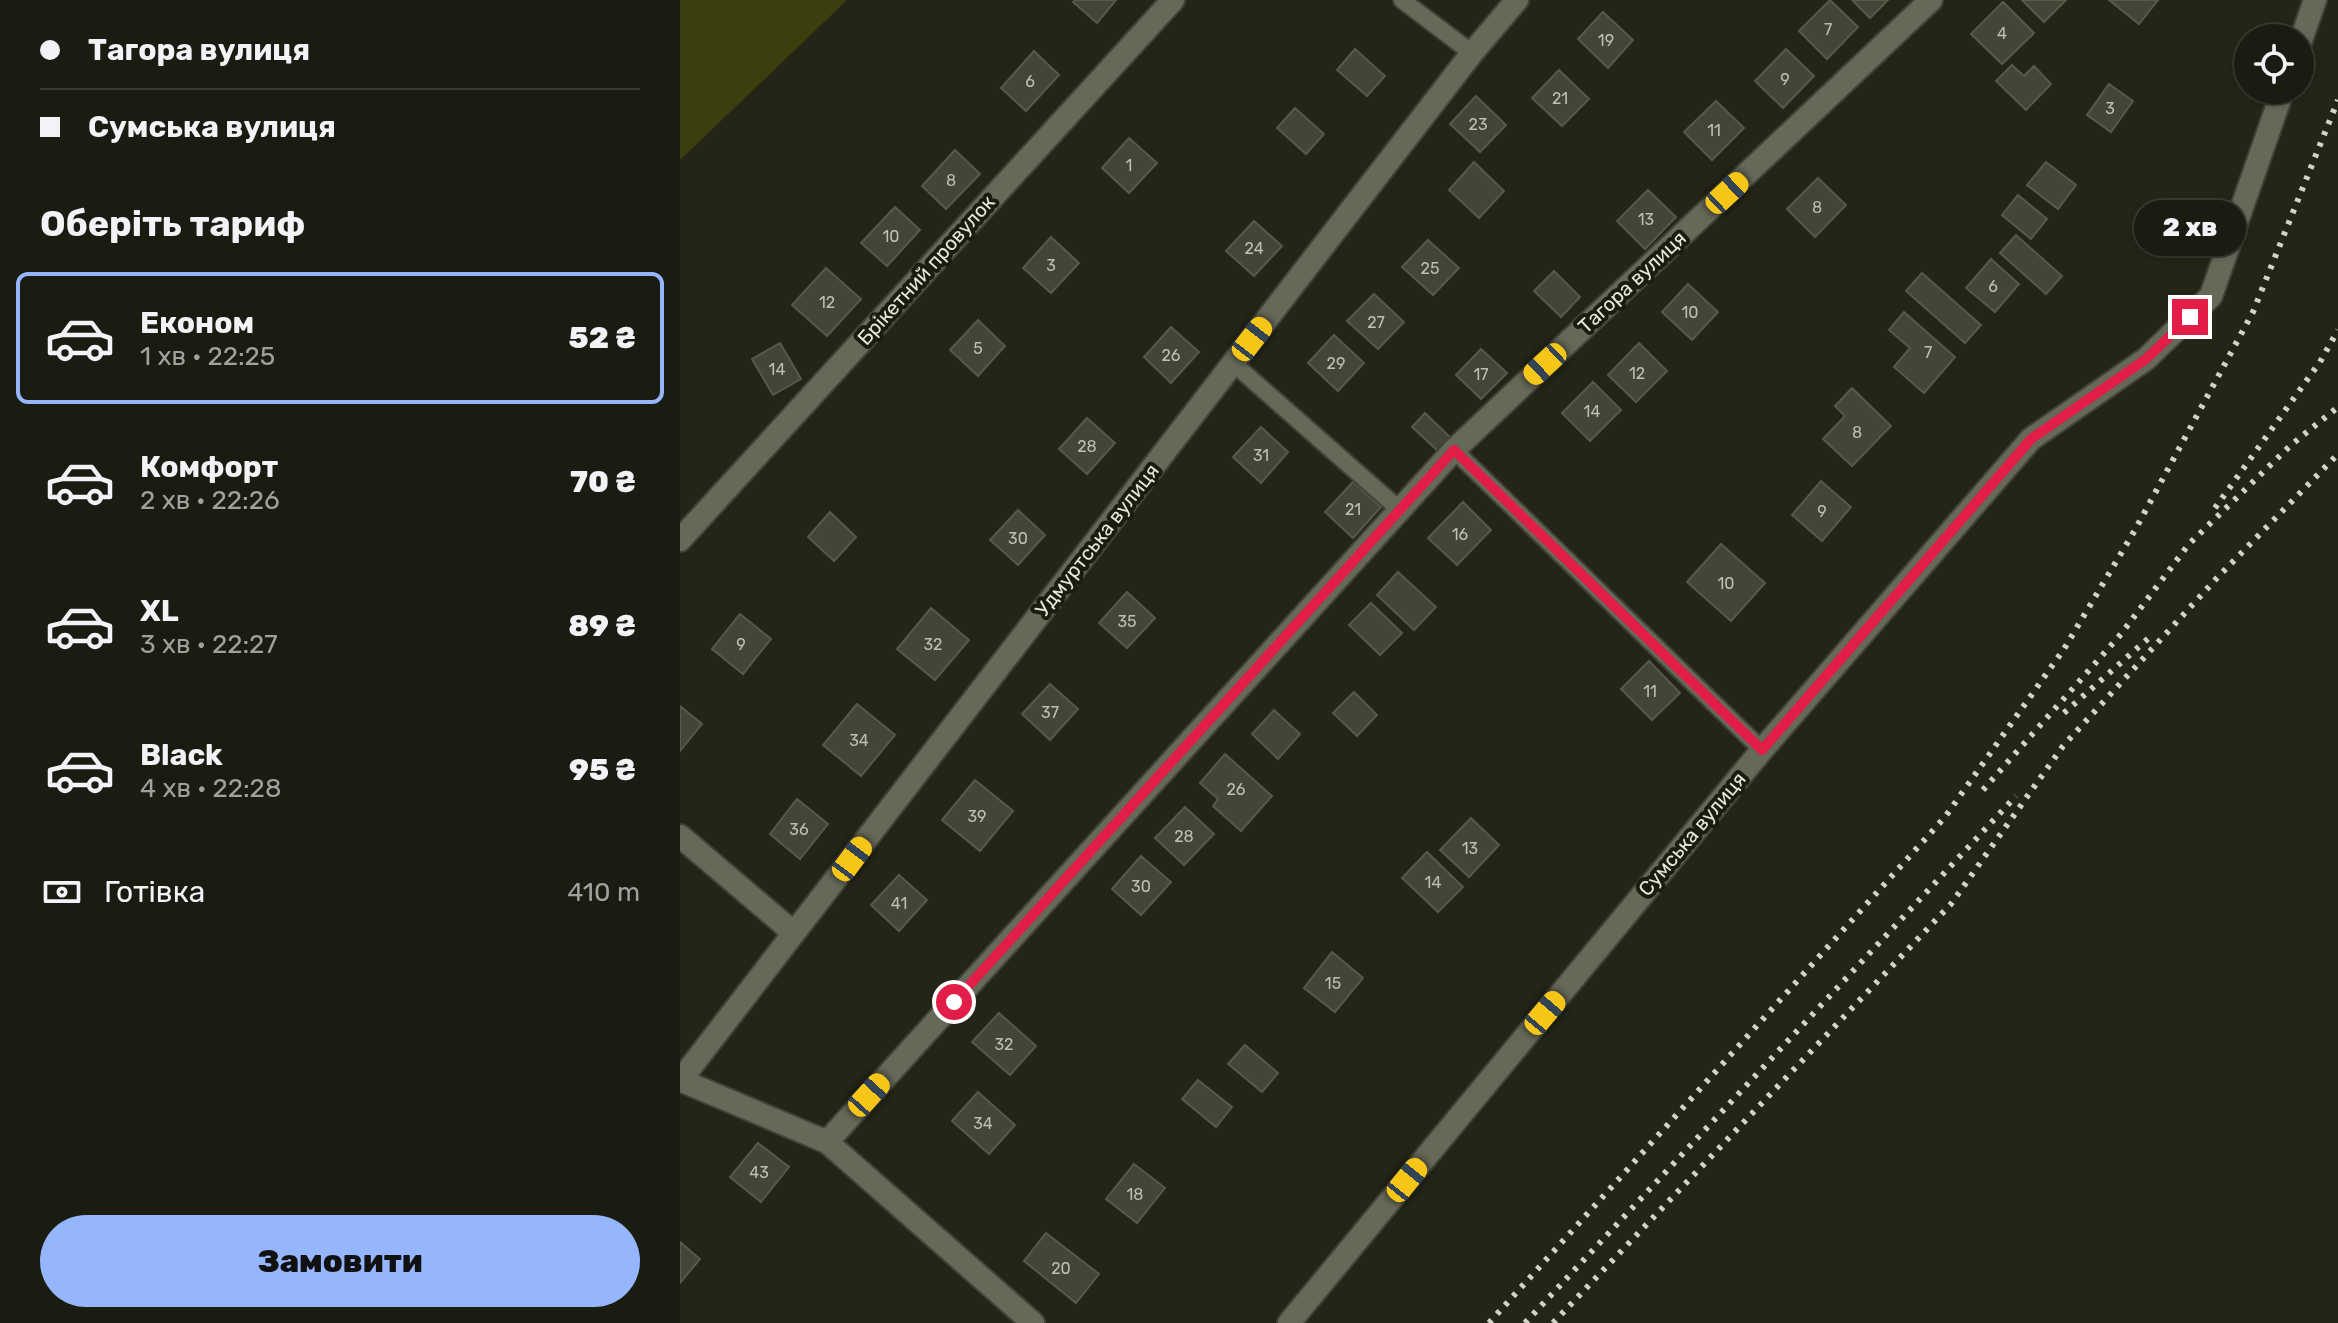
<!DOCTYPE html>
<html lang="uk">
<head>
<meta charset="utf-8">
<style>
  body { margin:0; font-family:Rubik,sans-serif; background:#24251a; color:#f1f3f6; height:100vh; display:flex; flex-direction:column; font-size:30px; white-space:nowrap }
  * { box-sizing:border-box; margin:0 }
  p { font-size:26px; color:#a0a19f }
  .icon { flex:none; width:44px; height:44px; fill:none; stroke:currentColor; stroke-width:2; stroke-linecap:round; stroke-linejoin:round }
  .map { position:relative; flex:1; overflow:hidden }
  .panel { display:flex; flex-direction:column; background:#1b1c11; width:680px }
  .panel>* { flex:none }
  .top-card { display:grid; align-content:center; height:176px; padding:0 40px; background:#1b1c11 }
  .fabs { position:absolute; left:1554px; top:24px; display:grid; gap:16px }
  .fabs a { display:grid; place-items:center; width:80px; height:80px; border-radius:50%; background:#1b1c11; box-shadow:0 2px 6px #0004,0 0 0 2px #393a31; font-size:40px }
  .end { position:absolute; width:36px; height:36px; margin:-18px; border:10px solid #e11d48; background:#fff; box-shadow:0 0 0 4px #fff }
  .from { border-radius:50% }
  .bubble { position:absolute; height:56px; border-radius:28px; background:#1b1c11; box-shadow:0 2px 6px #0004,0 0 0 2px #393a31; font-size:26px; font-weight:800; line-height:56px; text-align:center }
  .car { position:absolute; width:24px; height:48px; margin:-24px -12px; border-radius:10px; box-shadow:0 0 6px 2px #0007; background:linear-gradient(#f5c518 24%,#345 0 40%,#f5c518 0 76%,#345 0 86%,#f5c518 0) }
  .top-card b { display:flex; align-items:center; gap:28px; height:76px; font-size:30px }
  .top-card b+b { border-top:2px solid #393a31 }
  .top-card i { width:20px; height:20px; background:#f1f3f6 }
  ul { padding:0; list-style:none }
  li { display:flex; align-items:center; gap:24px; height:132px; margin:0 16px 12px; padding:0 24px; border:4px solid transparent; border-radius:12px }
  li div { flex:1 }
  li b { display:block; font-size:30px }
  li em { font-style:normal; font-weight:800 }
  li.current { border-color:#95b6fd }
  li>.icon { width:72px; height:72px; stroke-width:1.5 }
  h2 { padding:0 40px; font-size:36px; line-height:96px }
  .pay { display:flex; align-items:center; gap:20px; height:88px; padding:0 40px; font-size:30px }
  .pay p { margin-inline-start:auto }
  .cta { display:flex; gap:16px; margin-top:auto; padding:16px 40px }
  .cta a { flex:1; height:92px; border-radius:48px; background:#95b6fd; color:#111; font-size:32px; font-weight:800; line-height:92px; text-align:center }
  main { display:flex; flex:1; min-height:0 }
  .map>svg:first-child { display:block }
</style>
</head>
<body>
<main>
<section class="panel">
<div class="top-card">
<b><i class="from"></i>Тагора вулиця</b>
<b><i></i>Сумська вулиця</b>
</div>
<h2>Оберіть тариф</h2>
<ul>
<li class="current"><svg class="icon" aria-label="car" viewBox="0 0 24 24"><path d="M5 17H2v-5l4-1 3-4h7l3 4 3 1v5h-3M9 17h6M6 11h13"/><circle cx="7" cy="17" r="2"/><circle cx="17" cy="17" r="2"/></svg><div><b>Економ</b><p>1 хв · 22:25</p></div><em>52 ₴</em></li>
<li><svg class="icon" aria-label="car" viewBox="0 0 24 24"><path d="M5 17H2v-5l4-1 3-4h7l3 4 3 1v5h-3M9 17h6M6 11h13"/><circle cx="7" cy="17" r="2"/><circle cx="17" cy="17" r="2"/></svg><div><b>Комфорт</b><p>2 хв · 22:26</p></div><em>70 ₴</em></li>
<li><svg class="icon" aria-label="car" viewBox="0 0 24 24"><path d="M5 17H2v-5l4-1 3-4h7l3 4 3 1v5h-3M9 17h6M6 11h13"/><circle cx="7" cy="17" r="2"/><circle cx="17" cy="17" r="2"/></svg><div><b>XL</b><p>3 хв · 22:27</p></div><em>89 ₴</em></li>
<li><svg class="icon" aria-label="car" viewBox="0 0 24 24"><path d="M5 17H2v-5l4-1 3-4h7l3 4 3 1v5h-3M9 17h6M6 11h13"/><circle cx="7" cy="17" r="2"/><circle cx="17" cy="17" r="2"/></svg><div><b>Black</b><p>4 хв · 22:28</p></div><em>95 ₴</em></li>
</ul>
<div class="pay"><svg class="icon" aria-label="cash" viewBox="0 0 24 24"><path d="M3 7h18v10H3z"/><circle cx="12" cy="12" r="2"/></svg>Готівка<p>410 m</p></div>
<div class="cta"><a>Замовити</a></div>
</section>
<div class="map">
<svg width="1658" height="1323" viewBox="0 0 1658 1323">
  <rect width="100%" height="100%" fill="#242517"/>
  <path fill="#3c3f0d" d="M 0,0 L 167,0 L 0,160 Z"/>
  <path fill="#444536" stroke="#575949" stroke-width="2" d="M 395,0 L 436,0 L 417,23 L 393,2 Z
    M 1150,0 L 1178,27 L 1147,59 L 1119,31 Z
    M 1172,0 L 1208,0 L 1190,18 Z
    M 1342,0 L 1386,0 L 1364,22 Z
    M 1429,0 L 1478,0 L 1459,24 Z
    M 1323,2 L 1354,33 L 1322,64 L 1291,34 Z
    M 923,12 L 953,40 L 928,68 L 898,39 Z
    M 675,49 L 705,76 L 687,96 L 657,70 Z
    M 1106,49 L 1134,76 L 1103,108 L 1075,81 Z
    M 354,51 L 379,75 L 346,111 L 321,88 Z
    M 1332,65 L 1344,76 L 1354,66 L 1371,84 L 1346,110 L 1316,81 Z
    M 879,70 L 909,99 L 882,126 L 852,98 Z
    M 1429,84 L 1453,101 L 1431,132 L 1407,115 Z
    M 796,96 L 826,125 L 800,152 L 770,124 Z
    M 1036,101 L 1064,128 L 1032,160 L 1004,132 Z
    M 615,108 L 644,134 L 626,154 L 597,128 Z
    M 449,138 L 477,163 L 449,193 L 422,168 Z
    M 275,150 L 300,174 L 266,209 L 242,186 Z
    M 794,162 L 824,191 L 799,218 L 769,190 Z
    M 1366,162 L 1396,185 L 1378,209 L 1347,185 Z
    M 1138,178 L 1166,205 L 1135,237 L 1107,209 Z
    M 968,190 L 996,217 L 965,249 L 937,221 Z
    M 1338,195 L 1367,219 L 1351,239 L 1322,215 Z
    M 215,207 L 240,230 L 207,266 L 181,243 Z
    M 574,221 L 602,246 L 574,276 L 546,251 Z
    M 1336,235 L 1382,276 L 1366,294 L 1320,253 Z
    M 371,237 L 399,263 L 371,293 L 343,268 Z
    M 748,240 L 779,268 L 753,295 L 722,267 Z
    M 1311,259 L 1339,284 L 1315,312 L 1286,288 Z
    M 146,268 L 181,299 L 147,336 L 112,305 Z
    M 874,271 L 900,297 L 881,317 L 854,291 Z
    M 1242,273 L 1301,325 L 1285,343 L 1226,291 Z
    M 1008,284 L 1038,312 L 1012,340 L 982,312 Z
    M 694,294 L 724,322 L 698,349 L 667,321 Z
    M 1224,312 L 1275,357 L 1244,393 L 1214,367 L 1230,348 L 1209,330 Z
    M 298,320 L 325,346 L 298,376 L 270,350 Z
    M 491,327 L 519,352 L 491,383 L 464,357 Z
    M 654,335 L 684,363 L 658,391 L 628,363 Z
    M 100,343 L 121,379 L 93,395 L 72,359 Z
    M 959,343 L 987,371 L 956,402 L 928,375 Z
    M 801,349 L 827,373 L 801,399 L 776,375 Z
    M 913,382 L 941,410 L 910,441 L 882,413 Z
    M 1172,388 L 1211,426 L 1172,466 L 1143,439 L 1165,416 L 1155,406 Z
    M 745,413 L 772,439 L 759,452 L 732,427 Z
    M 407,418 L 435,443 L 407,474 L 379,449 Z
    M 581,427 L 608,452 L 581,483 L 553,457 Z
    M 1141,481 L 1171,507 L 1142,541 L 1112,515 Z
    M 673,482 L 701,507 L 673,538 L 645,512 Z
    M 783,502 L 811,530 L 777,565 L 748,538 Z
    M 338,510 L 365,535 L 338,565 L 310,540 Z
    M 150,512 L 176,537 L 154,561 L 128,537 Z
    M 1041,544 L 1085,583 L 1051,621 L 1007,582 Z
    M 718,572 L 756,607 L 734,630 L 697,595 Z
    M 447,592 L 475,618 L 447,648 L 419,623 Z
    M 691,603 L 722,633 L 700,655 L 669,625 Z
    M 251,608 L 289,640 L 255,680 L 217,649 Z
    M 60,614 L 91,639 L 63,674 L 32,649 Z
    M 969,661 L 1000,693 L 972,720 L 941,689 Z
    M 370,684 L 398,709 L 370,740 L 342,714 Z
    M 674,692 L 697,715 L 677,736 L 653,713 Z
    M 177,704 L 215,735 L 181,776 L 143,745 Z
    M 0,706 L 22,724 L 0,751 Z
    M 594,710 L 620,734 L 598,759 L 572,734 Z
    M 545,754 L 592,796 L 561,831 L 533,806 L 538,799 L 520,783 Z
    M 295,780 L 333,811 L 300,851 L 262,820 Z
    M 117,799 L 148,824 L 120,859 L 90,834 Z
    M 505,807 L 534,834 L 504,865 L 475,838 Z
    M 791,818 L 819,845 L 789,877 L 760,850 Z
    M 747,852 L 783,887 L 758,912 L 722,878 Z
    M 461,856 L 491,882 L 461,915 L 432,889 Z
    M 219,875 L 247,900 L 219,931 L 191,905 Z
    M 652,952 L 683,978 L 655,1012 L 624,988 Z
    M 319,1013 L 356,1046 L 330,1075 L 292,1042 Z
    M 565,1045 L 598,1073 L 582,1092 L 548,1064 Z
    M 518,1080 L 552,1107 L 536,1127 L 502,1099 Z
    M 298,1092 L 335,1125 L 309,1154 L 272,1121 Z
    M 78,1143 L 109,1167 L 81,1202 L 50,1177 Z
    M 454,1164 L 485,1188 L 457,1223 L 426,1199 Z
    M 366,1233 L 419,1274 L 396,1303 L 344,1261 Z
    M 0,1242 L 20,1259 L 0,1283 Z"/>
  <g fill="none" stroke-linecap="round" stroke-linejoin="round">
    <g stroke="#414238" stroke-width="20">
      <path id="service" d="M 722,0 L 792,53
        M 553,363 L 720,510
        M 774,450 L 1082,750"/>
    </g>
    <g stroke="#414238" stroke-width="26">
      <path id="minor" d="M 1620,43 L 1635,0
        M 0,540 L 493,0
        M 0,836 L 114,933
        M 0,1080 L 147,1142 L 353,1323
        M 0,1081 L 792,53 L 837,0
        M 147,1142 L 774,450 L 1251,0
        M 609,1323 L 1082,750 L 1351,439 L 1466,359 L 1531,296 L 1603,90"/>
    </g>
    <use href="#service" stroke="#666858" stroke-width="16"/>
    <use href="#minor" stroke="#666858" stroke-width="22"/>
    <path stroke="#d2d3c9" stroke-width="6" stroke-dasharray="4 8" stroke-linecap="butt" d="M 1535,508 L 1640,362 L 1658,330
      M 1384,713 L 1471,636
      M 1303,790 L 1441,634 L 1509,544 L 1611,445 L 1658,407
      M 809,1323 L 1265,817 L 1384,649 L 1455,530 L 1573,312 L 1658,100
      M 845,1323 L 1336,796
      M 873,1323 L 1271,904 L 1383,746 L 1536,579 L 1658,454"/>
  </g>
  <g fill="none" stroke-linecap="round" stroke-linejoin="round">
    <path stroke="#e11d48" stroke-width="10" d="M 274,1002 L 774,450 L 1082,750 L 1351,439 L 1466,359 L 1510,317"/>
  </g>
  <g text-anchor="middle" stroke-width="8" stroke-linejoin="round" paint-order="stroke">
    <g font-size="16" fill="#bebeb4">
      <text x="1148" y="35">7</text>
      <text x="1322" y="39">4</text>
      <text x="926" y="46">19</text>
      <text x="1105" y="85">9</text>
      <text x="350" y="87">6</text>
      <text x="880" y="104">21</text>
      <text x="1430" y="114">3</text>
      <text x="798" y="130">23</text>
      <text x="1034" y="136">11</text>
      <text x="449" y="171">1</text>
      <text x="271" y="186">8</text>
      <text x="1137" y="213">8</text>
      <text x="966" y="225">13</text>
      <text x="211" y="242">10</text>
      <text x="574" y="254">24</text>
      <text x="371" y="271">3</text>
      <text x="750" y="274">25</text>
      <text x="1313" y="292">6</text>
      <text x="147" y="308">12</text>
      <text x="1010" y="318">10</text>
      <text x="696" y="328">27</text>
      <text x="298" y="354">5</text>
      <text x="1248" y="358">7</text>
      <text x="491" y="361">26</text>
      <text x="656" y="369">29</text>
      <text x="97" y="375">14</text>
      <text x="957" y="379">12</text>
      <text x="801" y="380">17</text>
      <text x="912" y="417">14</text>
      <text x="1177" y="438">8</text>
      <text x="407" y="452">28</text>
      <text x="581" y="461">31</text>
      <text x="673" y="515">21</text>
      <text x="1142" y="517">9</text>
      <text x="780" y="540">16</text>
      <text x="338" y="544">30</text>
      <text x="1046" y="589">10</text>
      <text x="447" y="627">35</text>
      <text x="61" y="650">9</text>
      <text x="253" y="650">32</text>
      <text x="970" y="697">11</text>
      <text x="370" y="718">37</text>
      <text x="179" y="746">34</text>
      <text x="556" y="795">26</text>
      <text x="297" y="822">39</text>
      <text x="119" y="835">36</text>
      <text x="504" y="842">28</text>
      <text x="790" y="854">13</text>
      <text x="753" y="888">14</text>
      <text x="461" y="892">30</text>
      <text x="219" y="909">41</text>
      <text x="653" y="989">15</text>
      <text x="324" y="1050">32</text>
      <text x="303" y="1129">34</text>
      <text x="79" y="1178">43</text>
      <text x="455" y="1200">18</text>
      <text x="381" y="1274">20</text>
    </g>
    <g font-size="20" fill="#e6e7de" stroke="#1a1c0e">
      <text transform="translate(246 270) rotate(-48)" y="7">Брiкетний провулок</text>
      <text transform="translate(952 282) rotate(-43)" y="7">Тагора вулиця</text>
      <text transform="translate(417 540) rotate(-52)" y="7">Удмуртська вулиця</text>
      <text transform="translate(1012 834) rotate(-50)" y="7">Сумська вулиця</text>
    </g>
  </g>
</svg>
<div class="fabs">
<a><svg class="icon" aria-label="locate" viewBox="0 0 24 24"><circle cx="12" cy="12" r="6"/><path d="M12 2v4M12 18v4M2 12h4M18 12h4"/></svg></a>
</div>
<i class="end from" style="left:274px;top:1002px"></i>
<i class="end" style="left:1510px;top:317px"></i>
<div class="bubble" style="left:1454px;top:200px;width:112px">2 хв</div>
<i class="car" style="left:1047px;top:193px;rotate:47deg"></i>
<i class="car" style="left:572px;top:339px;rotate:38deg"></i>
<i class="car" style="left:865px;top:364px;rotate:227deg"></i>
<i class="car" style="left:172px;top:859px;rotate:37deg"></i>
<i class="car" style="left:865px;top:1013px;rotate:40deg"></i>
<i class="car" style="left:189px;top:1095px;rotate:42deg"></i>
<i class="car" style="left:727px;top:1180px;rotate:39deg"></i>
</div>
</main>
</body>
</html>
